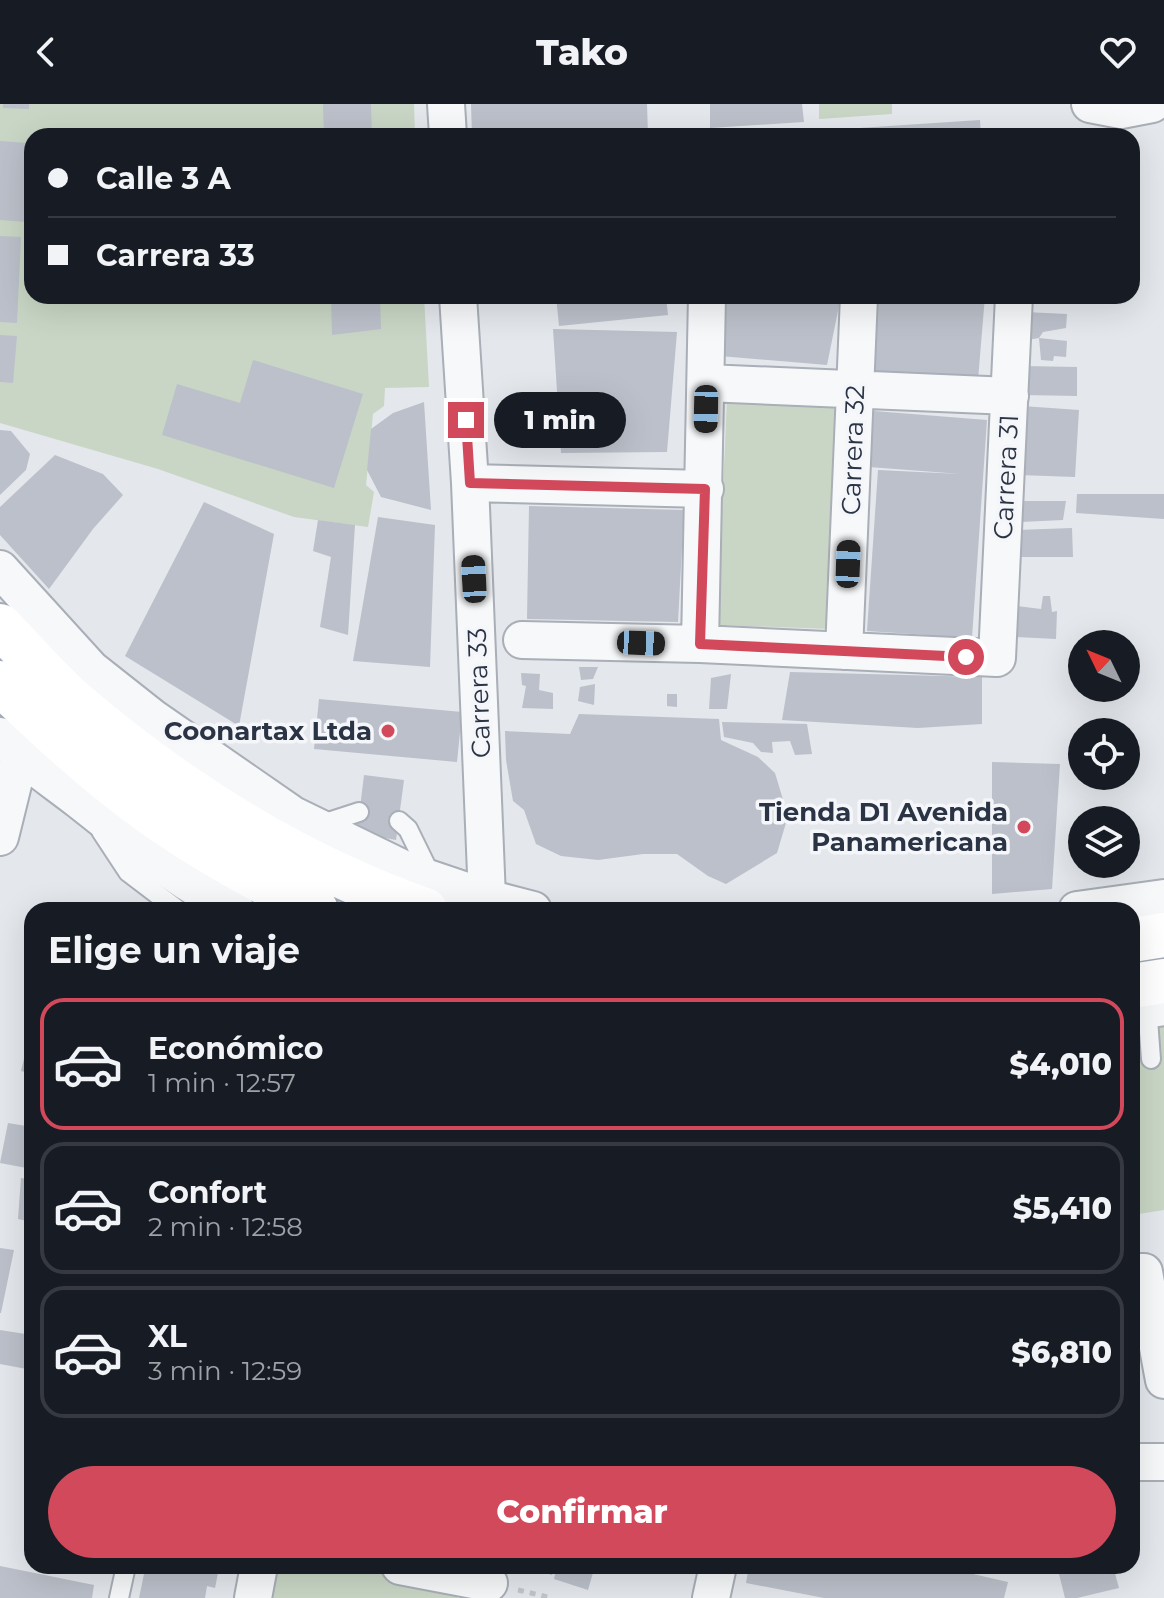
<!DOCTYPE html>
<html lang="es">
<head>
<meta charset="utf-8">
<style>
  body { margin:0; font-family:Montserrat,sans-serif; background:#20242c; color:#f1f3f6; height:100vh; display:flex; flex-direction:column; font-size:30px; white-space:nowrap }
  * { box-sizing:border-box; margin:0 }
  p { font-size:26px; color:#9ea1a6 }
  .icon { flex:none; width:44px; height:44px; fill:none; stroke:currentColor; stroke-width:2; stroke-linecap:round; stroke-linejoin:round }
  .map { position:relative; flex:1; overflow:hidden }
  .details { position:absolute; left:24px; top:798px; width:1116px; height:672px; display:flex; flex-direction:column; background:#171b24; border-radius:24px; box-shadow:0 8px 32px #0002 }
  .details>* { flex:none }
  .banner { position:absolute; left:24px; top:24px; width:1116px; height:176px; border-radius:24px; box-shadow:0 8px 32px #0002; display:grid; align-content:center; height:176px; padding:0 24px; background:#171b24 }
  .needle { width:52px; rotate:313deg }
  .fabs { position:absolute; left:1068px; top:526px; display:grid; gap:16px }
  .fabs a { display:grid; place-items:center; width:72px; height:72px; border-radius:50%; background:#171b24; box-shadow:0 8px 32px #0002; font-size:40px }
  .end { position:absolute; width:36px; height:36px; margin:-18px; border:10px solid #d1495b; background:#fff; box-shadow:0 0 0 4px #fff }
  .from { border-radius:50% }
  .bubble { position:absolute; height:56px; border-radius:28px; background:#171b24; box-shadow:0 8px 32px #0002; font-size:26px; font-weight:800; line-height:56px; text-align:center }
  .car { position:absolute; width:24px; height:48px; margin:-24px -12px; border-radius:10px; box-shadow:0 0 6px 2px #0007; background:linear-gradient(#222 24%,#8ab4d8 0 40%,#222 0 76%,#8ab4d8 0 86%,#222 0) }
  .banner b { display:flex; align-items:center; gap:28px; height:76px; font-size:30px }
  .banner b+b { border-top:2px solid #363941 }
  .banner i { width:20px; height:20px; background:#f1f3f6 }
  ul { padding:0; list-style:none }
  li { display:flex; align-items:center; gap:24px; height:132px; margin:0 16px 12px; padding:0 8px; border:4px solid #363941; border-radius:24px }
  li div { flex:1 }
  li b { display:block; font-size:30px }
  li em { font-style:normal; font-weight:800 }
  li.active { border-color:#d1495b }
  li>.icon { width:72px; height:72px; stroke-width:1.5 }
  h2 { padding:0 24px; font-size:36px; line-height:96px }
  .cta { display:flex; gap:16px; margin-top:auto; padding:16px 24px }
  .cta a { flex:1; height:92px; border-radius:48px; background:#d1495b; color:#fff; font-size:32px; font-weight:800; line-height:92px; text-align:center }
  header { display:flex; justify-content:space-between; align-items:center; height:104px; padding:0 24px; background:#171b24; font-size:36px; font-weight:800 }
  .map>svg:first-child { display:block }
</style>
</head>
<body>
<header><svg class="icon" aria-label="back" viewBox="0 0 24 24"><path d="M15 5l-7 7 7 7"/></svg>Tako<svg class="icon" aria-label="heart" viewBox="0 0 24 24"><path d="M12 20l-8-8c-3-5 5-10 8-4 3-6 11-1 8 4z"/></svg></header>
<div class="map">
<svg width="1164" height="1494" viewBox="0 0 1164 1494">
  <rect width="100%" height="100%" fill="#e4e7ec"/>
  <path fill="#c9d6c5" d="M 0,0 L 414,0 L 415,32 L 32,32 L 32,192 L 424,192 L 429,283 L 385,284 L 384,302 L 373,310 L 366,381 L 374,388 L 368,423 L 294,413 L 158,365 L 0,319 Z
    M 819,0 L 892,0 L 892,10 L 819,15 Z
    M 727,296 L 840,299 L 831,525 L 717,521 Z
    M 1164,911 L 1164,1106 L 1132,1111 L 1132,917 Z
    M 276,1462 L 358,1462 L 459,1481 L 457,1494 L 271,1494 Z"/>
  <path fill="#bbc0ca" d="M 3,0 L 29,0 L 29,5 L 3,4 Z
    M 323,0 L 371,0 L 372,32 L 324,32 Z
    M 471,0 L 647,0 L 648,32 L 472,32 Z
    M 710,0 L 802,0 L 804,18 L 710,24 Z
    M 980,16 L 981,32 L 843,32 L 844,25 Z
    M 1118,24 L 1119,32 L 1085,32 L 1084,29 Z
    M 0,37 L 27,39 L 27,118 L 0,116 Z
    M 0,132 L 21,133 L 17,219 L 0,218 Z
    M 331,192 L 380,192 L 381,225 L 332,231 Z
    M 556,192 L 666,192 L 668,211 L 559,222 Z
    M 721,192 L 841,192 L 827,261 L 720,252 Z
    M 868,192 L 985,192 L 978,276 L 866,272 Z
    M 1025,208 L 1067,210 L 1066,224 L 1043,228 L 1039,234 L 1022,237 Z
    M 553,225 L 677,228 L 667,348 L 561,349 Z
    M 0,231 L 17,232 L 13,279 L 0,278 Z
    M 1039,234 L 1067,237 L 1066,253 L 1054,252 L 1053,257 L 1041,256 Z
    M 253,256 L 363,290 L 334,384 L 162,331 L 177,280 L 240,299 Z
    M 1024,262 L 1077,263 L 1077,292 L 1023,291 Z
    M 424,298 L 431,406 L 381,393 L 367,366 L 371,325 L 393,309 Z
    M 1022,302 L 1079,306 L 1075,373 L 1019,371 Z
    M 874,307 L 987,316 L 972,534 L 867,527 L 878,366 L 961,370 L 869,363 Z
    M 0,326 L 11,327 L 30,350 L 26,366 L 0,391 Z
    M 55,351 L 103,370 L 123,391 L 93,425 L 49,485 L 0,431 L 0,403 Z
    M 1077,390 L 1164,390 L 1164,415 L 1076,409 Z
    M 1024,397 L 1066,397 L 1063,416 L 1021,418 Z
    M 204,398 L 274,430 L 239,622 L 125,552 Z
    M 529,402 L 684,406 L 678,518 L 527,515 Z
    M 378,413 L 435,421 L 430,563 L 353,557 Z
    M 318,416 L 355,421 L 348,531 L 320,523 L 331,453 L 313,447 Z
    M 1072,424 L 1073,453 L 1016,453 L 1017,426 Z
    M 1043,492 L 1050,492 L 1052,508 L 1057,507 L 1056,535 L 1014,533 L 1017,502 L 1041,505 Z
    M 579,563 L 598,563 L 593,575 L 581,576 Z
    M 790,568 L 982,573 L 982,620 L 918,624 L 782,616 Z
    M 521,569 L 540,570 L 539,586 L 553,589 L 553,605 L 522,604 L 526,582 L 522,581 Z
    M 731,570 L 727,605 L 709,605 L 711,574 Z
    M 595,580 L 594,601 L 578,597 L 580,583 Z
    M 667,590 L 677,590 L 677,603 L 667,602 Z
    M 319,595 L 462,608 L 457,658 L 314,645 Z
    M 579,610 L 719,615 L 721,636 L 758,653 L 775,669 L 788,712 L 777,749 L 726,780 L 708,772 L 677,750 L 643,750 L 598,756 L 561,752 L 536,740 L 524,706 L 513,697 L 506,656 L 505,627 L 570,630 Z
    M 722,618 L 807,620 L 812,650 L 795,651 L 790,637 L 772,638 L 773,649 L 761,648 L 753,639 L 724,633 Z
    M 992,658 L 1060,660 L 1052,785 L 992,790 Z
    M 364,671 L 404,676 L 396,736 L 357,729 Z
    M 31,926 L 32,927 L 32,970 L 21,967 Z
    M 8,1019 L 32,1023 L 32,1065 L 0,1059 Z
    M 21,1074 L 32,1076 L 32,1118 L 18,1115 Z
    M 0,1144 L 14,1146 L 1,1209 L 0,1209 Z
    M 0,1226 L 32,1231 L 32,1266 L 0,1260 Z
    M 0,1462 L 94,1481 L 92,1494 L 0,1494 Z
    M 140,1462 L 211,1462 L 219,1464 L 215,1484 L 207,1482 L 205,1494 L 139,1494 L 144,1470 L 139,1469 Z
    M 521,1462 L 554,1462 L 552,1471 Z
    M 557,1462 L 595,1462 L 588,1486 L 554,1475 Z
    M 749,1462 L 938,1462 L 1008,1478 L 1004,1494 L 824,1494 L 746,1479 Z
    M 1057,1462 L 1113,1462 L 1119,1484 L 1077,1494 L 1065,1494 Z"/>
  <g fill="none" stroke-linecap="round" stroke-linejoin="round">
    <g stroke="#a9aeb7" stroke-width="22">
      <path id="lane" d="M 399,717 L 408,725 L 432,774
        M 316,722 L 359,708
        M 101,727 L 128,768 L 178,806
        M 1147,902 L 1151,955
        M 119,1494 L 126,1462"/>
    </g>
    <g stroke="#a9aeb7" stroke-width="40">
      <path id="street" d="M 446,0 L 448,32
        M 1090,0 L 1121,6 L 1152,0
        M 458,192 L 470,379 L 487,794
        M 707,279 L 1010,292
        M 470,379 L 705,385
        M 0,465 L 91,565 L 153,614 L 293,711 L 410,768 L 487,794 L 533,806
        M 522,536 L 700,540 L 997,554 L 1014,192
        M 700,540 L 707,192
        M 844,547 L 859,192
        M 0,632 C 24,657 53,676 80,697 C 130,736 179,779 236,806
        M 0,733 L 20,652
        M 1077,806 L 1164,794
        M 1132,908 L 1164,903
        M 1132,1168 L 1144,1168 L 1164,1276
        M 1132,1358 L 1164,1358
        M 400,1462 L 489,1479
        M 253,1494 L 259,1462
        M 711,1494 L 718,1462"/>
    </g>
    <g stroke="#a3abb8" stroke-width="48">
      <path id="primary" d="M 0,522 C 24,546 46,573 72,596 C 177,686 294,760 425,806
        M 0,579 C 47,624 95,669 148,707 C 201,745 258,776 316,806
        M 1132,836 L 1164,831
        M 1132,882 L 1164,877"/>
    </g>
    <path stroke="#c2c5cb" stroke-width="5" stroke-dasharray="6 6" stroke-linecap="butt" d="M 518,1486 L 552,1494"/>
    <use href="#lane" stroke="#f7f8fa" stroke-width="18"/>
    <use href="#street" stroke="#f7f8fa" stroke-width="36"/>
    <use href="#primary" stroke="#fff" stroke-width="44"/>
  </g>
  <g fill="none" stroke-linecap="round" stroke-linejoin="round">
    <path stroke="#d1495b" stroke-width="10" d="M 466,316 L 470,379 L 705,385 L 700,540 L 966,553"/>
  </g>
  <g fill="#d1495b" stroke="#f4f6f9" stroke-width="3">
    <circle cx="388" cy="627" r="8"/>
    <circle cx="1024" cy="723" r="8"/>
  </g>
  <g text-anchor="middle" stroke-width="7" stroke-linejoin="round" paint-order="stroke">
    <g font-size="26" fill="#2b3445" stroke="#f4f6f9">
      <text transform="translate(853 346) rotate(-88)" y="9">Carrera 32</text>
      <text transform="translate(1006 373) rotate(-87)" y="9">Carrera 31</text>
      <text transform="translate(479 589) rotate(-92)" y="9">Carrera 33</text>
    </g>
    <g font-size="26" font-weight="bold" fill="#2b3445" stroke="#f4f6f9" text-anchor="end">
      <text x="372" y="636">Coonartax Ltda</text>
      <text x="1008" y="717">Tienda D1 Avenida<tspan x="1008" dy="30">Panamericana</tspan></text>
    </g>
  </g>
</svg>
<div class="fabs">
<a><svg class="needle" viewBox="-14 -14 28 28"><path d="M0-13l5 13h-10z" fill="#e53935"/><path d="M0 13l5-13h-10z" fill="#9ea1a6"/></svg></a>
<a><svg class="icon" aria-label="locate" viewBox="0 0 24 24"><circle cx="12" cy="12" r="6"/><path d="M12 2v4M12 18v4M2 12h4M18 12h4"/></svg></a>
<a><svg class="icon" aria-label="layers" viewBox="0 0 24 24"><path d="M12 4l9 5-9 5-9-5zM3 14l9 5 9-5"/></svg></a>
</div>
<i class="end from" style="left:966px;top:553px"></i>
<i class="end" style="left:466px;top:316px"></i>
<div class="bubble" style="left:494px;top:288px;width:132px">1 min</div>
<i class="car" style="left:706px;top:305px;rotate:181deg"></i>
<i class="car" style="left:848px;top:460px;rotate:2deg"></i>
<i class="car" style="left:474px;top:475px;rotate:357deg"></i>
<i class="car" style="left:641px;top:539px;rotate:92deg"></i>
<div class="banner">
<b><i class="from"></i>Calle 3 A</b>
<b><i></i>Carrera 33</b>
</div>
<section class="details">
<h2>Elige un viaje</h2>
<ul>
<li class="active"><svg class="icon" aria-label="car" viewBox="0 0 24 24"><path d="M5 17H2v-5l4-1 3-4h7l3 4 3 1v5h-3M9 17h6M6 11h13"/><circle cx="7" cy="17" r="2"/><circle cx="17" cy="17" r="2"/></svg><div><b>Económico</b><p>1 min · 12:57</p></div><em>$4,010</em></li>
<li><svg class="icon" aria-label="car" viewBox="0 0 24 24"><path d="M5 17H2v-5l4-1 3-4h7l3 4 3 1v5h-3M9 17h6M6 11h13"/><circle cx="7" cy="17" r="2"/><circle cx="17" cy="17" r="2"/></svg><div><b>Confort</b><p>2 min · 12:58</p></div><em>$5,410</em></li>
<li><svg class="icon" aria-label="car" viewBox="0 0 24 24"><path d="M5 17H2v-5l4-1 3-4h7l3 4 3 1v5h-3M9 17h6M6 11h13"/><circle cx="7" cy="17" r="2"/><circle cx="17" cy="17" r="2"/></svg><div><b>XL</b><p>3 min · 12:59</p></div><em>$6,810</em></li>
</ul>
<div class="cta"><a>Confirmar</a></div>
</section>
</div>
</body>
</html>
